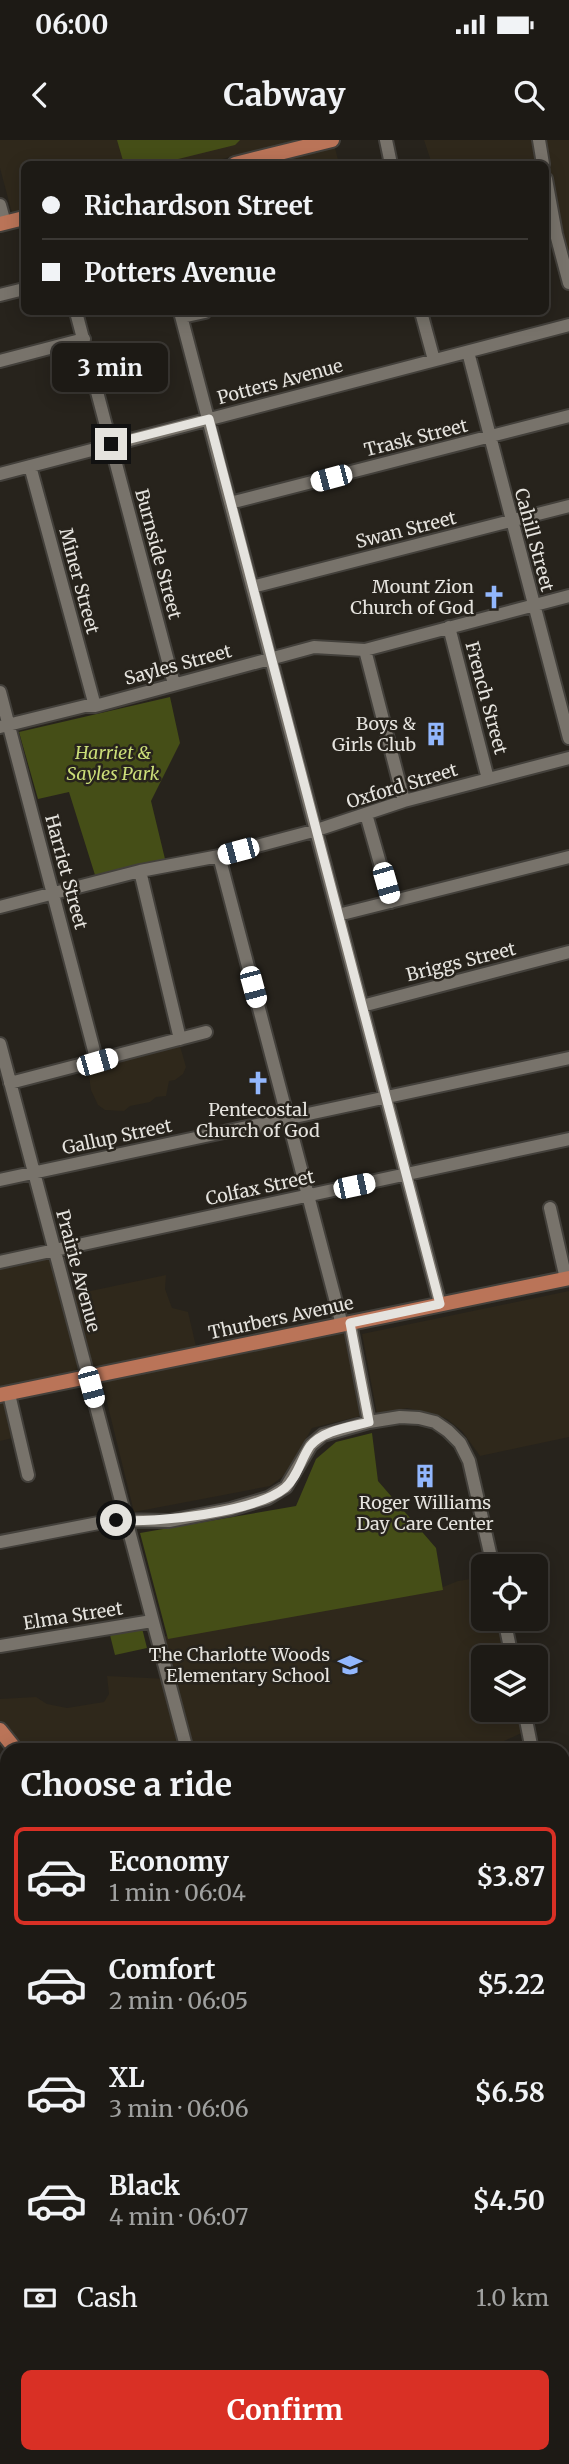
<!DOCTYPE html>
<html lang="en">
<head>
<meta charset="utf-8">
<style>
  body { margin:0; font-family:Merriweather,serif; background:#2a2722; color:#f1f3f6; height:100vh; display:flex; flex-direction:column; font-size:26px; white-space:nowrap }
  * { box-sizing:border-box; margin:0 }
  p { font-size:23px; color:#a0a1a0 }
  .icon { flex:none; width:38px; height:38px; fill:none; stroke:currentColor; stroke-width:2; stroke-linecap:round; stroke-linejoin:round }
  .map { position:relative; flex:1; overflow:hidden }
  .details { position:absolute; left:0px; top:1603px; width:570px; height:721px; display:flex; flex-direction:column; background:#1d1a15; border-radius:21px 21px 0 0; box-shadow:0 4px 18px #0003,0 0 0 2px #3b3834 }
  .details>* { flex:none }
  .guide { position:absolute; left:21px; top:21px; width:528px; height:154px; border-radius:10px; box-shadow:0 4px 18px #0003,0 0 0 2px #3b3834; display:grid; align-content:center; height:154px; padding:0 21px; background:#1d1a15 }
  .fabs { position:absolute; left:471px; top:1414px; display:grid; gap:14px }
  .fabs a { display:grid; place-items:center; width:77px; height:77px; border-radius:10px; background:#1d1a15; box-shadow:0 4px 18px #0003,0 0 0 2px #3b3834; font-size:35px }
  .end { position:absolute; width:32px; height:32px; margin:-16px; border:9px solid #e5e3de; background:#111; box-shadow:0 0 0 4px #111 }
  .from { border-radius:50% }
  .bubble { position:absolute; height:49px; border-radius:10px; background:#1d1a15; box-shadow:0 4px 18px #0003,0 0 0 2px #3b3834; font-size:23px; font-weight:700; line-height:49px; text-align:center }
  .car { position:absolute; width:21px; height:42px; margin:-21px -10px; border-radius:9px; box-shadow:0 0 5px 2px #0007; background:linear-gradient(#fff 24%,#345 0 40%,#fff 0 76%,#345 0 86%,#fff 0) }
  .guide b { display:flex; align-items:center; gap:24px; height:66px; font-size:26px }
  .guide b+b { border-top:2px solid #3b3834 }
  .guide i { width:18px; height:18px; background:#f1f3f6 }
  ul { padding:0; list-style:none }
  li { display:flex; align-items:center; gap:21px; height:98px; margin:0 14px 10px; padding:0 7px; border:4px solid transparent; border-radius:10px }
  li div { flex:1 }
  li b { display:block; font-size:26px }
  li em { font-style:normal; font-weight:700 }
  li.active { border-color:#d93025 }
  li>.icon { width:63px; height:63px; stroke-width:1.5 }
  h2 { padding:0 21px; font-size:32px; line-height:84px }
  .pay { display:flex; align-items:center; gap:18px; height:77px; padding:0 21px; font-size:26px }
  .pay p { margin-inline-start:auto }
  .primary-button { display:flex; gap:14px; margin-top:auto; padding:14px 21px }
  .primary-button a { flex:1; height:80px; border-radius:10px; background:#d93025; color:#fff; font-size:28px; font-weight:700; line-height:80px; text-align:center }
  .status { display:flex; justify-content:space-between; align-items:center; height:49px; padding:0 35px; background:#1d1a15; direction:ltr }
  .status svg { height:19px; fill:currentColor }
  header { display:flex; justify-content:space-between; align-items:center; height:91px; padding:0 21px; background:#1d1a15; font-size:32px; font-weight:700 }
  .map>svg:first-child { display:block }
</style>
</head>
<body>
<div class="status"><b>06:00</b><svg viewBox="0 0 49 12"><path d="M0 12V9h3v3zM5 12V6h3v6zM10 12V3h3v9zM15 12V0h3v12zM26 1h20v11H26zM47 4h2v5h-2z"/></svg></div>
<header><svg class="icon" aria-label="back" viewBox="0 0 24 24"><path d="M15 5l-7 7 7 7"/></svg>Cabway<svg class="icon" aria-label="search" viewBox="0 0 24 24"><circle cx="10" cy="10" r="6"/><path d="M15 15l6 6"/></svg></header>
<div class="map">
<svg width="569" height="2324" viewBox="0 0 569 2324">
  <rect width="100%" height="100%" fill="#27231c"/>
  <path fill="#2f281b" d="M 0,0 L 298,0 L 202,24 L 24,24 L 24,70 L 12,73 L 0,28 Z
    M 424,0 L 569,0 L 569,153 L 546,57 L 546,24 L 432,24 Z
    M 334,4 L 339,24 L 258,24 Z
    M 180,906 L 186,927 L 183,934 L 175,940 L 169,941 L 166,956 L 156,957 L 150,962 L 130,966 L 124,971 L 105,970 L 98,965 L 91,950 L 88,928 Z
    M 53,1111 L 67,1156 L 166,1135 L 165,1149 L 172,1168 L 188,1172 L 198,1215 L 12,1255 L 17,1297 L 0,1301 L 0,1122 Z
    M 569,1151 L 569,1297 L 480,1316 L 462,1291 L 447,1279 L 432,1273 L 407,1268 L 377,1274 L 362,1194 Z
    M 345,1191 L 360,1276 L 312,1288 L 286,1334 L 270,1346 L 134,1372 L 102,1242 Z
    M 483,1437 L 483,1479 L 503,1479 L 511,1517 L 483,1517 L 483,1570 L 523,1570 L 526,1591 L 484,1610 L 11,1610 L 0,1596 L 0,1559 L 36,1557 L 47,1564 L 67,1568 L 104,1562 L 109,1554 L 107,1536 L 168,1539 L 158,1498 L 177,1493 L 438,1449 L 458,1441 Z
    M 564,2148 L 569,2156 L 569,2216 L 564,2218 Z
    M 569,2299 L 569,2324 L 544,2324 L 547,2317 L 564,2317 L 564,2303 Z"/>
  <path fill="#454e17" d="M 117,0 L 240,0 L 235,5 L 158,24 L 124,24 Z
    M 170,557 L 180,603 L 151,661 L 165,719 L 95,735 L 69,652 L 38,659 L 19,592 Z
    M 372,1293 L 378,1341 L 436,1408 L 443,1450 L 168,1499 L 140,1393 L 296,1366 L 316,1319 L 336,1302 Z
    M 142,1488 L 147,1508 L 115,1515 L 110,1495 Z
    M 7,2222 L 7,2317 L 547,2317 L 540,2324 L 0,2324 L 0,2227 Z"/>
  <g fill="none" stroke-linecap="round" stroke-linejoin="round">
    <g stroke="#43403b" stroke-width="16">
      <path id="minor" d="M 386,0 L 391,24
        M 539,0 L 543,24
        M 546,39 L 556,94 L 569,143
        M 0,65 L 5,83
        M 0,155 L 24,149
        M 76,172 L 174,544
        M 180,172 L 440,1164
        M 421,172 L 434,220
        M 182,177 L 205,172
        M 468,212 L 569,598
        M 0,221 L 84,199
        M 30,326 L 95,566
        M 0,334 L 569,185
        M 230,363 L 569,276
        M 252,447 L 569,366
        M 449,487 L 488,639
        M 365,510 L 404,661
        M 0,552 L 97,922
        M 0,587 L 85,566 L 95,566 L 314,507 L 365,510 L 569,456
        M 366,674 L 391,762
        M 219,716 L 342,1185
        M 140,731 L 180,899
        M 0,767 L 140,731 L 219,716 L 317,690 L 404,661 L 569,618
        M 338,775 L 569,717
        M 362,866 L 569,812
        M 0,904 L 187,1610
        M 10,943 L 206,892
        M 0,1040 L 569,918
        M 550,1068 L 566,1139
        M 0,1122 L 569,999
        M 350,1183 L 369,1282
        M 9,1254 L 28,1335
        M 0,1402 L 114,1380 L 169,1381 L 231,1369 L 268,1358 L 286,1347 L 311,1305 L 323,1295 L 369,1282 L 400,1277 L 419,1278 L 435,1282 L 448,1291 L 460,1303 L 469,1321 L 493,1426
        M 504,1479 L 512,1517
        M 0,1506 L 152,1481
        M 524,1570 L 532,1610
        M 564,1639 L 569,1635
        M 0,1659 L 7,1656
        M 0,1703 L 7,1723
        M 564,1769 L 569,1766
        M 0,1819 L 7,1816
        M 0,1913 L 7,1910
        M 564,1967 L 569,1964
        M 0,1997 L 7,1993
        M 0,2062 L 7,2073
        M 564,2086 L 569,2082
        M 0,2119 L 7,2114
        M 564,2209 L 569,2206
        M 564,2300 L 569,2295
        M 324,2324 L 332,2317
        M 535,2324 L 544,2317"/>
    </g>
    <g stroke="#43403b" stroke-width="18">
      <path id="major" d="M 235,24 L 332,0
        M 0,84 L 24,78
        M 0,1255 L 569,1138
        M 0,1590 L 16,1610
        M 564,2269 L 569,2276"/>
    </g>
    <g stroke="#43403b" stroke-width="21">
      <path id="highway" d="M 564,1798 L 569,1795
        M 564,1832 L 569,1828
        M 0,2146 L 7,2142
        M 0,2180 L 7,2176"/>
    </g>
    <use href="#minor" stroke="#78736b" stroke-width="12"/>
    <use href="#major" stroke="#ba7458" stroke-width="14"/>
    <use href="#highway" stroke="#e6754b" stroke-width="18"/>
    <g stroke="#95928c" stroke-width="5">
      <path id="rail" d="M 564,1864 L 569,1861
        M 0,2213 L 7,2209"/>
    </g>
    <use href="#rail" stroke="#27231c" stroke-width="2.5" stroke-dasharray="8" stroke-linecap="butt"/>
  </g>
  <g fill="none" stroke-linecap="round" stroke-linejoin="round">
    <path stroke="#e5e3de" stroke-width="9" d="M 111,304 L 209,279 L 440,1164 L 350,1183 L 369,1282 C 350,1287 323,1290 310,1306 C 301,1319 297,1338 285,1348 C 256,1372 154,1384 116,1380"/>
  </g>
  <defs>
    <g id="church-bare" transform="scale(1.89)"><path d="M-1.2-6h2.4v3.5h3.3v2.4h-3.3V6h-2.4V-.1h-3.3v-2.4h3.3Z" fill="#92b7fd" stroke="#27231c" stroke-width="2.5" paint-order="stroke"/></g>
    <g id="building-bare" transform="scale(1.89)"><path d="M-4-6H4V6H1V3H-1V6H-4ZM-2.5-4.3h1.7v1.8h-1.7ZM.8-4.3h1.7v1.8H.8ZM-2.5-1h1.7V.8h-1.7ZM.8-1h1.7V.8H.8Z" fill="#92b7fd" stroke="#27231c" stroke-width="2.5" paint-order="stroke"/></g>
    <g id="school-bare" transform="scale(1.89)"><path d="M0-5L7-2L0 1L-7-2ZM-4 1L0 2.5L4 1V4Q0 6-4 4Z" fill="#92b7fd" stroke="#27231c" stroke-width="2.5" paint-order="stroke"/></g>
  </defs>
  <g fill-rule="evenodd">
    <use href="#church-bare" x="494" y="457"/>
    <use href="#building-bare" x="436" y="594"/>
    <use href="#church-bare" x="258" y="943"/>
    <use href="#building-bare" x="425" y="1336"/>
    <use href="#school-bare" x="350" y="1525"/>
  </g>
  <g text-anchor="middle" stroke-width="5" stroke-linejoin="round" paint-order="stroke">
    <g font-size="18" fill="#e5e3de" stroke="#27231c">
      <text transform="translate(280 242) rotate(-15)" y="6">Potters Avenue</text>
      <text transform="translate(416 298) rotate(-14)" y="6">Trask Street</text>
      <text transform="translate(406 390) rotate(-14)" y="6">Swan Street</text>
      <text transform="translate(534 400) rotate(75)" y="6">Cahill Street</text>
      <text transform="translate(158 414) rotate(75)" y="6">Burnside Street</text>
      <text transform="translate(79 441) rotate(75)" y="6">Miner Street</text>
      <text transform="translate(178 525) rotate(-15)" y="6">Sayles Street</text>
      <text transform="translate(486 558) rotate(75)" y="6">French Street</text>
      <text transform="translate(402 646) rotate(-17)" y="6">Oxford Street</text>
      <text transform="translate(66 732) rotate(75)" y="6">Harriet Street</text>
      <text transform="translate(461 822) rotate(-14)" y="6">Briggs Street</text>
      <text transform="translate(117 997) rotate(-12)" y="6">Gallup Street</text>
      <text transform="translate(260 1048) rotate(-12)" y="6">Colfax Street</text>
      <text transform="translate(78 1131) rotate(75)" y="6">Prairie Avenue</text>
      <text transform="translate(281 1178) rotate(-12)" y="6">Thurbers Avenue</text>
      <text transform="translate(73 1476) rotate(-9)" y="6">Elma Street</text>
    </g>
    <g font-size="18" fill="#e5e3de" stroke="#27231c" text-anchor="end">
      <text x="474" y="453">Mount Zion<tspan x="474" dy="21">Church of God</tspan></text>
      <text x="416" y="590">Boys &amp;<tspan x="416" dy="21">Girls Club</tspan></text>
      <text x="258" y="976" text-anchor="middle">Pentecostal<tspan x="258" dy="21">Church of God</tspan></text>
      <text x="425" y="1369" text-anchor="middle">Roger Williams<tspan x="425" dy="21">Day Care Center</tspan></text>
      <text x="330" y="1521">The Charlotte Woods<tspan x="330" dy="21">Elementary School</tspan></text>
    </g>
    <g font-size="18" font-style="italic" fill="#cadd78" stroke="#27231c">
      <text x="113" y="619">Harriet &amp;<tspan x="113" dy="21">Sayles Park</tspan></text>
    </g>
  </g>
</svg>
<div class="fabs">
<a><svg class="icon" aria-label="locate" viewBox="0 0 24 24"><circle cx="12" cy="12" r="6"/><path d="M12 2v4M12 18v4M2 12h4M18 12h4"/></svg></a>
<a><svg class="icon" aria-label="layers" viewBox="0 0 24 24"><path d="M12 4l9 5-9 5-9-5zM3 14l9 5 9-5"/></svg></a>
</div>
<i class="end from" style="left:116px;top:1380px"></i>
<i class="end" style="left:111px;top:304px"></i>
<div class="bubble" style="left:52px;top:203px;width:116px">3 min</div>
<i class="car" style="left:331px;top:338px;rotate:255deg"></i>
<i class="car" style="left:238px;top:711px;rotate:255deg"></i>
<i class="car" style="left:386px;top:743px;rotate:164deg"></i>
<i class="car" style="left:253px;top:847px;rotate:165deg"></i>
<i class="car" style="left:97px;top:922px;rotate:74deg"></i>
<i class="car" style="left:354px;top:1046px;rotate:78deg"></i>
<i class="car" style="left:91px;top:1247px;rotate:165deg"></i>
<div class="guide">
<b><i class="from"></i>Richardson Street</b>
<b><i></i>Potters Avenue</b>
</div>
<section class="details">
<h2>Choose a ride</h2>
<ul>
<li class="active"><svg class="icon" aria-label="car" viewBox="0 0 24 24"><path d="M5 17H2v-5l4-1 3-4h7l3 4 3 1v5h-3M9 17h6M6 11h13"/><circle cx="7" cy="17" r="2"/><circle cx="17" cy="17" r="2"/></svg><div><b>Economy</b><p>1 min · 06:04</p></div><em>$3.87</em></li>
<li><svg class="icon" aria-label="car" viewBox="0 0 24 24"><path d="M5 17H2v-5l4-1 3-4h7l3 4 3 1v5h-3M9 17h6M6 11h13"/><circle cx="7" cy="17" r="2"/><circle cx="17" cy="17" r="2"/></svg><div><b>Comfort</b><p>2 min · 06:05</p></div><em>$5.22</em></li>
<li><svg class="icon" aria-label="car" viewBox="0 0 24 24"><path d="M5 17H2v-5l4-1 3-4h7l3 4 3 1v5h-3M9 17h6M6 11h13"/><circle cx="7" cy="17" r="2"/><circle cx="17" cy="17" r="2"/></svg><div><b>XL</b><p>3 min · 06:06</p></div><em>$6.58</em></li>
<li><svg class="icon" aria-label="car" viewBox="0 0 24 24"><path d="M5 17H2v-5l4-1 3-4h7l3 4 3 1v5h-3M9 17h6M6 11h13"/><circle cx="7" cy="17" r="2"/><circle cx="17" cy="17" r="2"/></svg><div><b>Black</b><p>4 min · 06:07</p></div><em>$4.50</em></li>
</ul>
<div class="pay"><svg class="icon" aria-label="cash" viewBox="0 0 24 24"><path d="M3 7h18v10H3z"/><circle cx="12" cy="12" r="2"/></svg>Cash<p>1.0 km</p></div>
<div class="primary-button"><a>Confirm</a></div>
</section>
</div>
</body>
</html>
